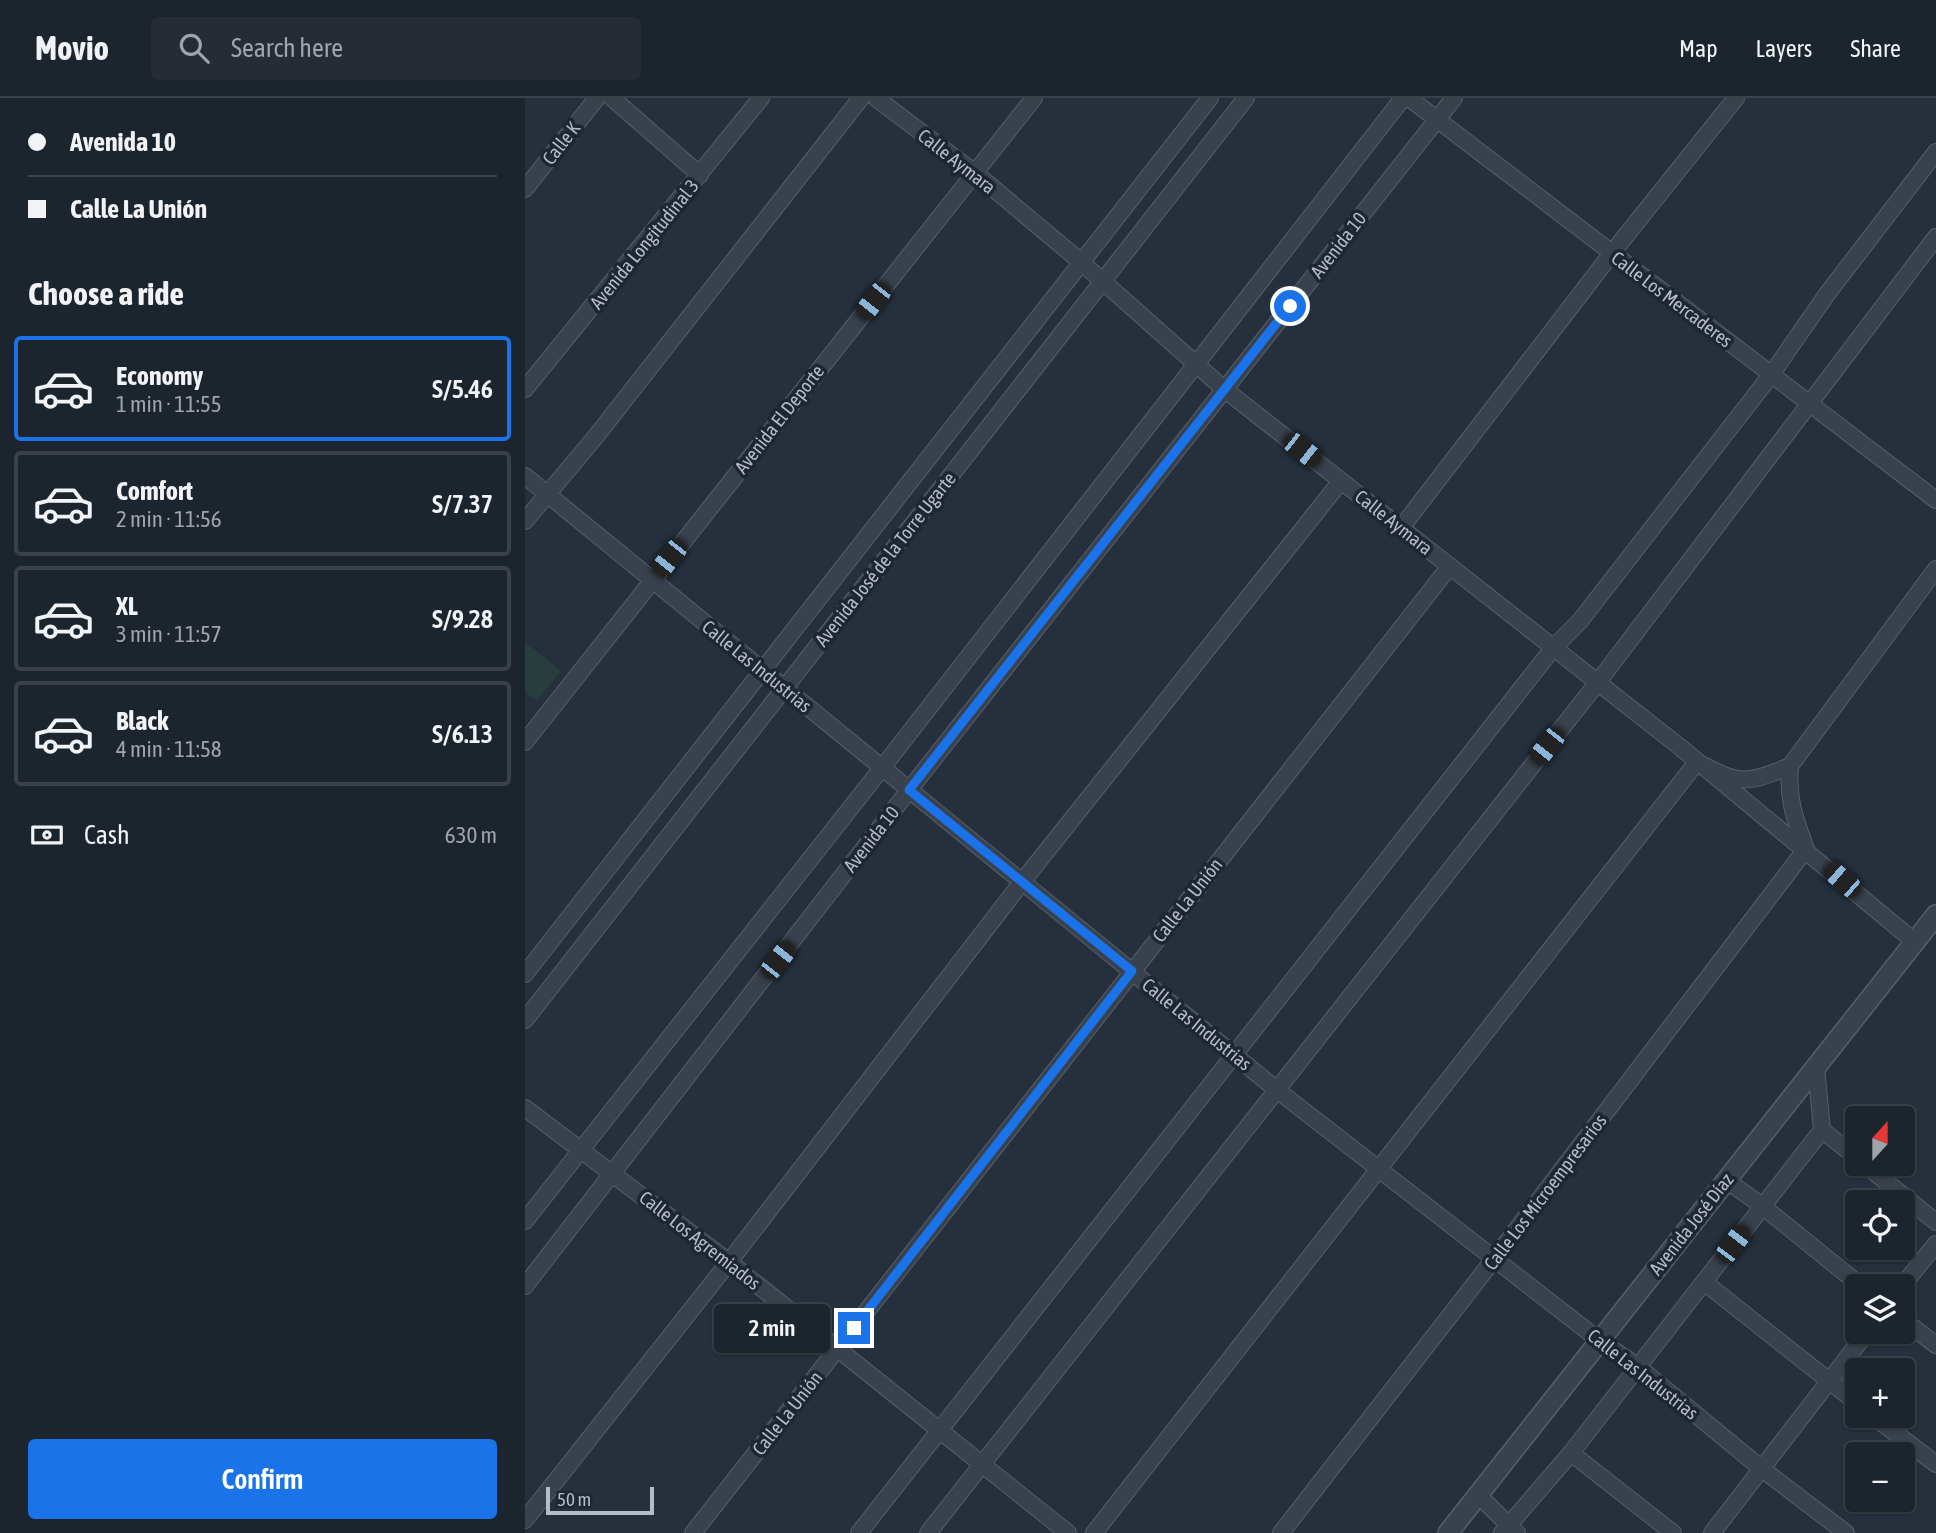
<!DOCTYPE html>
<html lang="en">
<head>
<meta charset="utf-8">
<style>
  body { margin:0; font-family:"Asap Condensed",sans-serif; background:#252c35; color:#f1f3f6; height:100vh; display:flex; flex-direction:column; font-size:26px; white-space:nowrap }
  * { box-sizing:border-box; margin:0 }
  p { font-size:23px; color:#a0a4aa }
  .icon { flex:none; width:38px; height:38px; fill:none; stroke:currentColor; stroke-width:2; stroke-linecap:round; stroke-linejoin:round }
  .map { position:relative; flex:1; overflow:hidden }
  .drawer { display:flex; flex-direction:column; background:#1c242d; width:525px }
  .drawer>* { flex:none }
  .hud { display:grid; align-content:center; height:154px; padding:0 28px; background:#1c242d }
  .needle { width:46px; rotate:21deg }
  .fabs { position:absolute; left:1320px; top:1008px; display:grid; gap:14px }
  .fabs a { display:grid; place-items:center; width:70px; height:70px; border-radius:7px; background:#1c242d; box-shadow:0 2px 5px #0004,0 0 0 2px #3a4149; font-size:35px }
  .scale { position:absolute; left:21px; bottom:18px; width:108px; box-sizing:border-box; padding-left:7px; border:4px solid #b5bcc7; border-top:0; font-size:19px; line-height:24px; white-space:nowrap; color:#b5bcc7; -webkit-text-stroke:5px #1e2631; paint-order:stroke }
  .end { position:absolute; width:32px; height:32px; margin:-16px; border:9px solid #1a73e8; background:#fff; box-shadow:0 0 0 4px #fff }
  .from { border-radius:50% }
  .bubble { position:absolute; height:49px; border-radius:7px; background:#1c242d; box-shadow:0 2px 5px #0004,0 0 0 2px #3a4149; font-size:23px; font-weight:600; line-height:49px; text-align:center }
  .car { position:absolute; width:21px; height:42px; margin:-21px -10px; border-radius:9px; box-shadow:0 0 5px 2px #0007; background:linear-gradient(#222 24%,#8ab4d8 0 40%,#222 0 76%,#8ab4d8 0 86%,#222 0) }
  .hud b { display:flex; align-items:center; gap:24px; height:66px; font-size:26px }
  .hud b+b { border-top:2px solid #3a4149 }
  .hud i { width:18px; height:18px; background:#f1f3f6 }
  ul { padding:0; list-style:none }
  li { display:flex; align-items:center; gap:21px; height:105px; margin:0 14px 10px; padding:0 14px; border:4px solid #3a4149; border-radius:7px }
  li div { flex:1 }
  li b { display:block; font-size:26px }
  li em { font-style:normal; font-weight:600 }
  li.selected { border-color:#1a73e8 }
  li>.icon { width:63px; height:63px; stroke-width:1.5 }
  h2 { padding:0 28px; font-size:32px; line-height:84px }
  .pay { display:flex; align-items:center; gap:18px; height:77px; padding:0 28px; font-size:26px }
  .pay p { margin-inline-start:auto }
  .button { display:flex; gap:14px; margin-top:auto; padding:14px 28px }
  .button a { flex:1; height:80px; border-radius:7px; background:#1a73e8; color:#fff; font-size:28px; font-weight:600; line-height:80px; text-align:center }
  header { display:flex; align-items:center; gap:42px; box-sizing:border-box; height:98px; padding:0 35px; background:#1c242d; border-bottom:2px solid #3a4149 }
  header strong { font-size:33px }
  nav { display:flex; gap:38px; margin-inline-start:auto; font-size:24px }
  .search { width:490px; height:63px; background:#252c35; display:flex; align-items:center; gap:18px; box-sizing:border-box; padding:0 24px; border-radius:7px; color:#a0a4aa; font-size:26px }
  main { display:flex; flex:1; min-height:0 }
  .map>svg:first-child { display:block }
</style>
</head>
<body>
<header>
<strong>Movio</strong>
<div class="search"><svg class="icon" aria-label="search" viewBox="0 0 24 24"><circle cx="10" cy="10" r="6"/><path d="M15 15l6 6"/></svg>Search here</div>
<nav><a>Map</a><a>Layers</a><a>Share</a></nav>
</header>
<main>
<section class="drawer">
<div class="hud">
<b><i class="from"></i>Avenida 10</b>
<b><i></i>Calle La Unión</b>
</div>
<h2>Choose a ride</h2>
<ul>
<li class="selected"><svg class="icon" aria-label="car" viewBox="0 0 24 24"><path d="M5 17H2v-5l4-1 3-4h7l3 4 3 1v5h-3M9 17h6M6 11h13"/><circle cx="7" cy="17" r="2"/><circle cx="17" cy="17" r="2"/></svg><div><b>Economy</b><p>1 min · 11:55</p></div><em>S/5.46</em></li>
<li><svg class="icon" aria-label="car" viewBox="0 0 24 24"><path d="M5 17H2v-5l4-1 3-4h7l3 4 3 1v5h-3M9 17h6M6 11h13"/><circle cx="7" cy="17" r="2"/><circle cx="17" cy="17" r="2"/></svg><div><b>Comfort</b><p>2 min · 11:56</p></div><em>S/7.37</em></li>
<li><svg class="icon" aria-label="car" viewBox="0 0 24 24"><path d="M5 17H2v-5l4-1 3-4h7l3 4 3 1v5h-3M9 17h6M6 11h13"/><circle cx="7" cy="17" r="2"/><circle cx="17" cy="17" r="2"/></svg><div><b>XL</b><p>3 min · 11:57</p></div><em>S/9.28</em></li>
<li><svg class="icon" aria-label="car" viewBox="0 0 24 24"><path d="M5 17H2v-5l4-1 3-4h7l3 4 3 1v5h-3M9 17h6M6 11h13"/><circle cx="7" cy="17" r="2"/><circle cx="17" cy="17" r="2"/></svg><div><b>Black</b><p>4 min · 11:58</p></div><em>S/6.13</em></li>
</ul>
<div class="pay"><svg class="icon" aria-label="cash" viewBox="0 0 24 24"><path d="M3 7h18v10H3z"/><circle cx="12" cy="12" r="2"/></svg>Cash<p>630 m</p></div>
<div class="button"><a>Confirm</a></div>
</section>
<div class="map">
<svg width="1411" height="1435" viewBox="0 0 1411 1435">
  <rect width="100%" height="100%" fill="#25303c"/>
  <path fill="#283d3e" d="M 0,544 L 36,573 L 12,603 L 0,594 Z"/>
  <g fill="none" stroke-linecap="round" stroke-linejoin="round">
    <g stroke="#575f6a" stroke-width="18">
      <path id="minor" d="M 87,0 L 175,77
        M 351,0 L 450,75 L 556,164 L 699,291 L 1155,649 L 1390,844
        M 884,0 L 1411,402
        M 0,91 L 72,0
        M 0,291 L 236,0
        M 0,378 L 752,992 L 1074,1242 L 1112,1268 L 1237,1371 L 1321,1435
        M 0,423 L 72,337 L 336,0
        M 876,430 L 1087,155 L 1211,0
        M 0,644 L 509,0
        M 0,876 L 685,0
        M 0,922 L 721,0
        M 1291,969 L 1297,1032 L 1332,1060
        M 0,1010 L 204,1164 L 543,1435
        M 1339,1066 L 1411,1124
        M 1201,1082 L 1236,1107 L 1336,1188
        M 0,1123 L 357,670 L 878,0
        M 1179,1184 L 1332,1305
        M 0,1188 L 384,692 L 929,0
        M 1377,1188 L 1411,1146
        M 1377,1221 L 1411,1247
        M 1348,1318 L 1411,1366
        M 1046,1355 L 1148,1435
        M 952,1396 L 992,1435
        M 0,1422 L 204,1164 L 497,784 L 816,383
        M 168,1435 L 925,468
        M 334,1435 L 1029,549 L 1055,523 L 1246,277 L 1302,196 L 1411,54
        M 403,1435 L 1073,584 L 1411,139
        M 569,1435 L 1172,664 C 1214,686 1220,687 1265,668
        M 756,1435 L 969,1161 L 1281,751 C 1270,721 1262,701 1265,668 L 1411,471
        M 977,1435 L 1046,1355 L 1297,1032
        M 1187,1435 L 1342,1234"/>
    </g>
    <g stroke="#575f6a" stroke-width="22">
      <path id="tertiary" d="M 923,1435 L 1411,817"/>
    </g>
    <use href="#minor" stroke="#39414c" stroke-width="16"/>
    <use href="#tertiary" stroke="#39414c" stroke-width="19"/>
  </g>
  <g fill="none" stroke-linecap="round" stroke-linejoin="round">
    <path stroke="#1a73e8" stroke-width="9" d="M 329,1230 L 607,873 L 384,692 L 765,208"/>
  </g>
  <g text-anchor="middle" stroke-width="7" stroke-linejoin="round" paint-order="stroke">
    <g font-size="19" fill="#b5bcc7" stroke="#1e2631">
      <text transform="translate(36 45) rotate(-52)" y="7">Calle K</text>
      <text transform="translate(432 63) rotate(38)" y="7">Calle Aymara</text>
      <text transform="translate(119 146) rotate(-51)" y="7">Avenida Longitudinal 3</text>
      <text transform="translate(813 147) rotate(-52)" y="7">Avenida 10</text>
      <text transform="translate(1147 201) rotate(37)" y="7">Calle Los Mercaderes</text>
      <text transform="translate(254 321) rotate(-52)" y="7">Avenida El Deporte</text>
      <text transform="translate(869 424) rotate(38)" y="7">Calle Aymara</text>
      <text transform="translate(360 461) rotate(-52)" y="7">Avenida José de la Torre Ugarte</text>
      <text transform="translate(232 568) rotate(39)" y="7">Calle Las Industrias</text>
      <text transform="translate(346 741) rotate(-52)" y="7">Avenida 10</text>
      <text transform="translate(662 802) rotate(-52)" y="7">Calle La Unión</text>
      <text transform="translate(672 926) rotate(39)" y="7">Calle Las Industrias</text>
      <text transform="translate(1020 1094) rotate(-53)" y="7">Calle Los Microempresarios</text>
      <text transform="translate(1166 1126) rotate(-52)" y="7">Avenida José Díaz</text>
      <text transform="translate(175 1142) rotate(38)" y="7">Calle Los Agremiados</text>
      <text transform="translate(1118 1276) rotate(38)" y="7">Calle Las Industrias</text>
      <text transform="translate(262 1315) rotate(-52)" y="7">Calle La Unión</text>
    </g>
  </g>
</svg>
<div class="fabs">
<a><svg class="needle" viewBox="-14 -14 28 28"><path d="M0-13l5 13h-10z" fill="#e53935"/><path d="M0 13l5-13h-10z" fill="#a0a4aa"/></svg></a>
<a><svg class="icon" aria-label="locate" viewBox="0 0 24 24"><circle cx="12" cy="12" r="6"/><path d="M12 2v4M12 18v4M2 12h4M18 12h4"/></svg></a>
<a><svg class="icon" aria-label="layers" viewBox="0 0 24 24"><path d="M12 4l9 5-9 5-9-5zM3 14l9 5 9-5"/></svg></a>
<a>+</a>
<a>−</a>
</div>
<div class="scale">50 m</div>
<i class="end from" style="left:765px;top:208px"></i>
<i class="end" style="left:329px;top:1230px"></i>
<div class="bubble" style="left:189px;top:1206px;width:116px">2 min</div>
<i class="car" style="left:348px;top:203px;rotate:218deg"></i>
<i class="car" style="left:777px;top:352px;rotate:128deg"></i>
<i class="car" style="left:144px;top:460px;rotate:218deg"></i>
<i class="car" style="left:1022px;top:648px;rotate:218deg"></i>
<i class="car" style="left:1317px;top:782px;rotate:311deg"></i>
<i class="car" style="left:253px;top:862px;rotate:38deg"></i>
<i class="car" style="left:1208px;top:1146px;rotate:37deg"></i>
</div>
</main>
</body>
</html>
